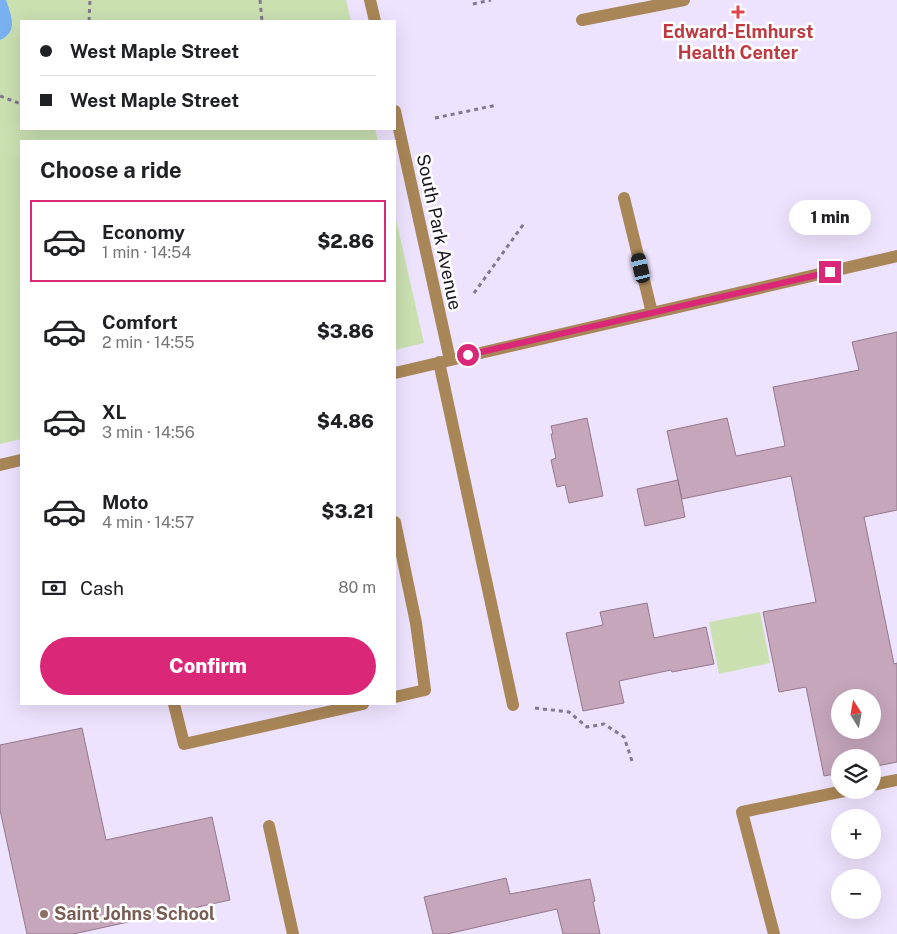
<!DOCTYPE html>
<html lang="en">
<head>
<meta charset="utf-8">
<style>
  body { margin:0; font-family:"Public Sans",sans-serif; background:#f6f6f6; color:#202124; height:100vh; display:flex; flex-direction:column; font-size:19px; white-space:nowrap }
  * { box-sizing:border-box; margin:0 }
  p { font-size:16px; color:#757577 }
  .icon { flex:none; width:28px; height:28px; fill:none; stroke:currentColor; stroke-width:2; stroke-linecap:round; stroke-linejoin:round }
  .map { position:relative; flex:1; overflow:hidden }
  .panel { position:absolute; left:20px; top:140px; width:376px; height:565px; display:flex; flex-direction:column; background:#fff; border-radius:0px; box-shadow:0 5px 20px #0002 }
  .panel>* { flex:none }
  .guide { position:absolute; left:20px; top:20px; width:376px; height:110px; border-radius:0px; box-shadow:0 5px 20px #0002; display:grid; align-content:center; height:110px; padding:0 20px; background:#fff }
  .needle { width:32px; rotate:349deg }
  .controls { position:absolute; left:831px; top:689px; display:grid; gap:10px }
  .controls a { display:grid; place-items:center; width:50px; height:50px; border-radius:50%; background:#fff; box-shadow:0 5px 20px #0002; font-size:25px }
  .end { position:absolute; width:22px; height:22px; margin:-11px; border:6px solid #db2777; background:#fff; box-shadow:0 0 0 2px #fff }
  .from { border-radius:50% }
  .bubble { position:absolute; height:35px; border-radius:18px; background:#fff; box-shadow:0 5px 20px #0002; font-size:16px; font-weight:800; line-height:35px; text-align:center }
  .car { position:absolute; width:15px; height:30px; margin:-15px -8px; border-radius:6px; box-shadow:0 0 4px 1px #0007; background:linear-gradient(#222 24%,#8ab4d8 0 40%,#222 0 76%,#8ab4d8 0 86%,#222 0) }
  .guide b { display:flex; align-items:center; gap:18px; height:48px; font-size:19px }
  .guide b+b { border-top:1px solid #e0e0e0 }
  .guide i { width:12px; height:12px; background:#202124 }
  ul { padding:0; list-style:none }
  li { display:flex; align-items:center; gap:15px; height:82px; margin:0 10px 8px; padding:0 10px; border:2px solid transparent; border-radius:0px }
  li div { flex:1 }
  li b { display:block; font-size:19px }
  li em { font-style:normal; font-weight:800 }
  li.on { border-color:#db2777 }
  li>.icon { width:45px; height:45px; stroke-width:1.5 }
  h2 { padding:0 20px; font-size:22px; line-height:60px }
  .pay { display:flex; align-items:center; gap:12px; height:55px; padding:0 20px; font-size:19px }
  .pay p { margin-inline-start:auto }
  .cta { display:flex; gap:10px; margin-top:auto; padding:10px 20px }
  .cta a { flex:1; height:58px; border-radius:30px; background:#db2777; color:#fff; font-size:20px; font-weight:800; line-height:58px; text-align:center }
  .map>svg:first-child { display:block }
</style>
</head>
<body>
<div class="map">
<svg width="897" height="934" viewBox="0 0 897 934">
  <rect width="100%" height="100%" fill="#eee3fe"/>
  <path fill="#cae0b1" d="M 0,0 L 346,0 L 351,21 L 21,21 L 21,129 L 375,129 L 378,141 L 21,141 L 21,439 L 0,444 Z
    M 395,215 L 424,343 L 395,350 Z
    M 760,612 L 770,663 L 719,674 L 709,622 Z"/>
  <path fill="#79b0f0" d="M 0,0 L 6,0 C 11,15 19,32 0,40 Z"/>
  <path fill="#c5a6bb" stroke="#95788c" fill-rule="evenodd" d="M 897,332 L 897,510 L 864,517 L 894,664 L 897,663 L 897,762 L 872,767 L 872,758 L 840,758 L 840,773 L 824,776 L 806,687 L 779,692 L 763,612 L 816,602 L 791,476 L 682,499 L 667,431 L 727,418 L 736,456 L 785,446 L 773,387 L 859,370 L 852,342 ZM 840,698 L 872,698 L 872,730 L 840,730 Z
    M 587,418 L 603,496 L 569,503 L 565,485 L 557,487 L 551,460 L 556,458 L 551,434 L 553,434 L 551,426 Z
    M 678,480 L 685,517 L 645,526 L 637,489 Z
    M 647,603 L 654,638 L 706,627 L 714,664 L 672,672 L 671,670 L 619,681 L 624,703 L 583,711 L 566,633 L 603,625 L 600,612 Z
    M 82,728 L 106,840 L 212,817 L 230,900 L 73,934 L 27,934 L 0,810 L 0,745 Z
    M 506,878 L 510,894 L 590,879 L 595,901 L 593,902 L 600,934 L 563,934 L 557,909 L 447,934 L 433,934 L 424,897 Z"/>
  <g fill="none" stroke-linecap="round" stroke-linejoin="round">
    <path stroke="#81798c" stroke-width="3" stroke-dasharray="4 4" stroke-linecap="butt" d="M 260,0 L 262,21
      M 473,4 L 491,0
      M 89,21 L 90,0
      M 0,96 L 21,104
      M 435,118 L 497,105
      M 474,293 L 525,222
      M 535,708 L 569,712 L 587,727 L 604,724 L 624,737 L 632,761"/>
    <path stroke="#a88657" stroke-width="12" d="M 370,0 L 375,21
      M 582,20 L 684,0
      M 395,111 L 450,360
      M 624,198 L 652,313
      M 439,362 L 513,705
      M 395,373 L 897,256
      M 0,465 L 21,460
      M 395,522 L 416,623 L 425,690 L 395,697
      M 174,704 L 184,744 L 363,704
      M 872,785 L 897,780
      M 269,826 L 293,934
      M 774,934 L 742,812 L 849,790"/>
  </g>
  <g fill="none" stroke-linecap="round" stroke-linejoin="round">
    <path stroke="#db2777" stroke-width="6" d="M 468,355 L 830,272"/>
  </g>
  <path fill="#e0444e" stroke="#fff" stroke-width="2" d="M735.5 4.5h5v5h5v5h-5v5h-5v-5h-5v-5h5z"/>
  <circle fill="#8d6e63" stroke="#fff" stroke-width="2" cx="44" cy="914" r="5"/>
  <g text-anchor="middle" stroke-width="5" stroke-linejoin="round" paint-order="stroke">
    <g font-size="18" font-weight="bold" fill="#be3a42" stroke="#fff">
      <text x="738" y="38">Edward-Elmhurst<tspan x="738" dy="21">Health Center</tspan></text>
    </g>
    <g font-size="18" fill="#1b1622" stroke="#fff">
      <text transform="translate(439 232) rotate(78)" y="6">South Park Avenue</text>
    </g>
    <g font-size="18" font-weight="bold" fill="#785e54" stroke="#fff" text-anchor="start">
      <text x="54" y="920">Saint Johns School</text>
    </g>
  </g>
</svg>
<div class="controls">
<a><svg class="needle" viewBox="-14 -14 28 28"><path d="M0-13l5 13h-10z" fill="#e53935"/><path d="M0 13l5-13h-10z" fill="#757577"/></svg></a>
<a><svg class="icon" aria-label="layers" viewBox="0 0 24 24"><path d="M12 4l9 5-9 5-9-5zM3 14l9 5 9-5"/></svg></a>
<a>+</a>
<a>−</a>
</div>
<i class="end from" style="left:468px;top:355px"></i>
<i class="end" style="left:830px;top:272px"></i>
<div class="bubble" style="left:789px;top:200px;width:82px">1 min</div>
<i class="car" style="left:641px;top:268px;rotate:347deg"></i>
<div class="guide">
<b><i class="from"></i>West Maple Street</b>
<b><i></i>West Maple Street</b>
</div>
<section class="panel">
<h2>Choose a ride</h2>
<ul>
<li class="on"><svg class="icon" aria-label="car" viewBox="0 0 24 24"><path d="M5 17H2v-5l4-1 3-4h7l3 4 3 1v5h-3M9 17h6M6 11h13"/><circle cx="7" cy="17" r="2"/><circle cx="17" cy="17" r="2"/></svg><div><b>Economy</b><p>1 min · 14:54</p></div><em>$2.86</em></li>
<li><svg class="icon" aria-label="car" viewBox="0 0 24 24"><path d="M5 17H2v-5l4-1 3-4h7l3 4 3 1v5h-3M9 17h6M6 11h13"/><circle cx="7" cy="17" r="2"/><circle cx="17" cy="17" r="2"/></svg><div><b>Comfort</b><p>2 min · 14:55</p></div><em>$3.86</em></li>
<li><svg class="icon" aria-label="car" viewBox="0 0 24 24"><path d="M5 17H2v-5l4-1 3-4h7l3 4 3 1v5h-3M9 17h6M6 11h13"/><circle cx="7" cy="17" r="2"/><circle cx="17" cy="17" r="2"/></svg><div><b>XL</b><p>3 min · 14:56</p></div><em>$4.86</em></li>
<li><svg class="icon" aria-label="car" viewBox="0 0 24 24"><path d="M5 17H2v-5l4-1 3-4h7l3 4 3 1v5h-3M9 17h6M6 11h13"/><circle cx="7" cy="17" r="2"/><circle cx="17" cy="17" r="2"/></svg><div><b>Moto</b><p>4 min · 14:57</p></div><em>$3.21</em></li>
</ul>
<div class="pay"><svg class="icon" aria-label="cash" viewBox="0 0 24 24"><path d="M3 7h18v10H3z"/><circle cx="12" cy="12" r="2"/></svg>Cash<p>80 m</p></div>
<div class="cta"><a>Confirm</a></div>
</section>
</div>
</body>
</html>
